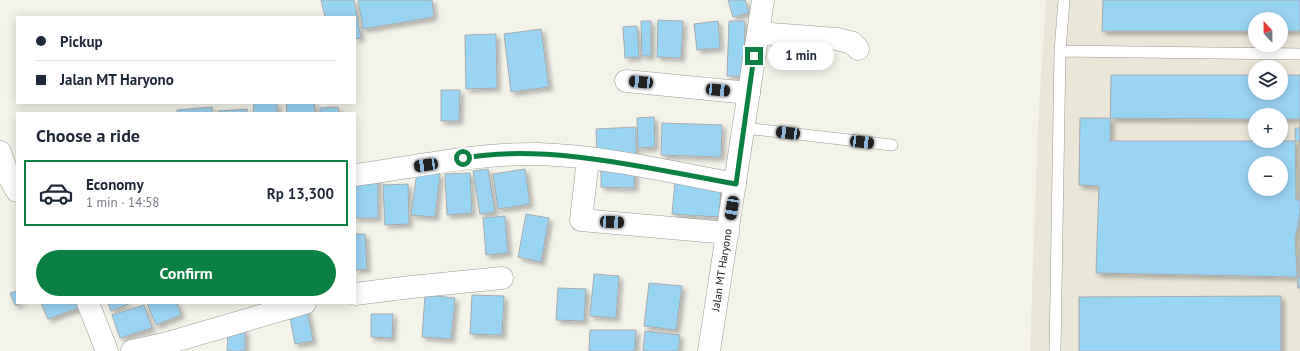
<!DOCTYPE html>
<html lang="en">
<head>
<meta charset="utf-8">
<style>
  body { margin:0; font-family:"PT Sans",sans-serif; background:#f6f6f7; color:#1f2937; height:100vh; display:flex; flex-direction:column; font-size:15px; white-space:nowrap }
  * { box-sizing:border-box; margin:0 }
  p { font-size:13px; color:#747a83 }
  .icon { flex:none; width:22px; height:22px; fill:none; stroke:currentColor; stroke-width:2; stroke-linecap:round; stroke-linejoin:round }
  .map { position:relative; flex:1; overflow:hidden }
  .panel { position:absolute; left:16px; top:112px; width:340px; height:192px; display:flex; flex-direction:column; background:#fff; border-radius:0px; box-shadow:0 2px 10px #0003 }
  .panel>* { flex:none }
  .hud { position:absolute; left:16px; top:16px; width:340px; height:88px; border-radius:0px; box-shadow:0 2px 10px #0003; display:grid; align-content:center; height:88px; padding:0 20px; background:#fff }
  .needle { width:26px; rotate:338deg }
  .tools { position:absolute; left:1248px; top:12px; display:grid; gap:8px }
  .tools a { display:grid; place-items:center; width:40px; height:40px; border-radius:50%; background:#fff; box-shadow:0 2px 10px #0003; font-size:20px }
  .end { position:absolute; width:18px; height:18px; margin:-9px; border:5px solid #0b8043; background:#fff; box-shadow:0 0 0 2px #fff }
  .from { border-radius:50% }
  .bubble { position:absolute; height:28px; border-radius:14px; background:#fff; box-shadow:0 2px 10px #0003; font-size:13px; font-weight:800; line-height:28px; text-align:center }
  .car { position:absolute; width:12px; height:24px; margin:-12px -6px; border-radius:5px; box-shadow:0 0 3px 1px #0007; background:linear-gradient(#222 24%,#8ab4d8 0 40%,#222 0 76%,#8ab4d8 0 86%,#222 0) }
  .hud b { display:flex; align-items:center; gap:14px; height:38px; font-size:15px }
  .hud b+b { border-top:1px solid #e0e1e3 }
  .hud i { width:10px; height:10px; background:#1f2937 }
  ul { padding:0; list-style:none }
  li { display:flex; align-items:center; gap:12px; height:66px; margin:0 8px 6px; padding:0 12px; border:2px solid transparent; border-radius:0px }
  li div { flex:1 }
  li b { display:block; font-size:15px }
  li em { font-style:normal; font-weight:800 }
  li.current { border-color:#0b8043 }
  li>.icon { width:36px; height:36px; stroke-width:1.5 }
  h2 { padding:0 20px; font-size:18px; line-height:48px }
  .button { display:flex; gap:8px; margin-top:auto; padding:8px 20px }
  .button a { flex:1; height:46px; border-radius:24px; background:#0b8043; color:#fff; font-size:16px; font-weight:800; line-height:46px; text-align:center }
  .map>svg:first-child { display:block }
</style>
</head>
<body>
<div class="map">
<svg width="1300" height="351" viewBox="0 0 1300 351">
  <defs>
    <filter id="shadow"><feDropShadow dx="3.5" dy="3.5" stdDeviation="2" flood-color="#0004"/></filter>
  </defs>
  <rect width="100%" height="100%" fill="#f4f3ea"/>
  <path fill="#eae7d8" fill-rule="evenodd" d="M 1046,0 L 1300,0 L 1300,351 L 1030,351 L 1038,124 ZM 1255,19 L 1281,19 L 1281,45 L 1255,45 ZM 1255,67 L 1281,67 L 1281,93 L 1255,93 ZM 1255,115 L 1281,115 L 1281,141 L 1255,141 ZM 1255,163 L 1281,163 L 1281,189 L 1255,189 Z"/>
  <path fill="#9ad4f4" stroke="#a4acb0" fill-rule="evenodd" filter="url(#shadow)" d="M 321,0 L 354,0 L 361,38 L 355,39 L 355,17 L 325,17 Z
    M 358,0 L 432,0 L 434,17 L 363,29 Z
    M 728,0 L 745,0 L 749,13 L 733,17 Z
    M 1103,0 L 1300,0 L 1300,31 L 1281,31 L 1281,19 L 1255,19 L 1255,31 L 1102,31 Z
    M 658,20 L 683,21 L 681,58 L 657,57 Z
    M 641,21 L 651,21 L 651,56 L 642,56 Z
    M 718,21 L 720,48 L 697,50 L 694,24 Z
    M 729,21 L 745,21 L 744,76 L 727,76 Z
    M 637,26 L 639,57 L 625,58 L 623,27 Z
    M 541,29 L 549,87 L 511,92 L 504,34 Z
    M 496,34 L 497,88 L 466,89 L 465,35 Z
    M 1111,75 L 1255,75 L 1255,93 L 1281,93 L 1281,75 L 1300,75 L 1300,141 L 1110,141 ZM 1255,115 L 1281,115 L 1281,141 L 1255,141 Z
    M 441,90 L 460,90 L 459,121 L 441,121 Z
    M 254,103 L 277,103 L 277,113 L 253,113 Z
    M 286,103 L 314,103 L 315,113 L 287,113 Z
    M 212,107 L 212,113 L 177,113 L 177,110 Z
    M 338,107 L 339,113 L 320,113 L 320,108 Z
    M 247,109 L 247,113 L 219,113 L 218,111 Z
    M 654,117 L 655,147 L 638,148 L 637,118 Z
    M 1080,118 L 1255,119 L 1255,141 L 1281,141 L 1281,119 L 1300,119 L 1300,277 L 1096,273 L 1099,186 L 1079,185 ZM 1255,163 L 1281,163 L 1281,189 L 1255,189 Z
    M 662,123 L 722,125 L 721,157 L 661,155 Z
    M 636,127 L 636,155 L 597,157 L 596,129 Z
    M 1295,128 L 1300,128 L 1300,200 L 1296,200 Z
    M 488,169 L 495,212 L 480,214 L 473,171 Z
    M 525,169 L 530,204 L 498,209 L 493,174 Z
    M 601,170 L 635,171 L 634,188 L 601,187 Z
    M 417,172 L 440,174 L 435,217 L 411,215 Z
    M 470,173 L 472,213 L 447,215 L 445,174 Z
    M 355,178 L 378,178 L 378,218 L 355,218 Z
    M 675,182 L 721,185 L 719,217 L 672,214 Z
    M 408,184 L 409,224 L 385,225 L 383,185 Z
    M 526,214 L 549,218 L 541,262 L 518,257 Z
    M 1300,215 L 1300,288 L 1298,288 L 1295,238 Z
    M 505,216 L 508,253 L 486,255 L 483,218 Z
    M 355,234 L 365,234 L 367,269 L 355,270 Z
    M 594,274 L 619,276 L 616,318 L 590,316 Z
    M 649,283 L 682,286 L 676,330 L 644,326 Z
    M 558,288 L 586,289 L 584,321 L 556,320 Z
    M 17,291 L 17,303 L 24,303 L 15,305 L 10,293 Z
    M 425,295 L 455,298 L 451,339 L 422,337 Z
    M 472,295 L 504,296 L 502,335 L 470,334 Z
    M 1281,296 L 1281,351 L 1079,351 L 1079,297 Z
    M 41,303 L 79,303 L 81,307 L 48,319 Z
    M 108,303 L 131,303 L 111,311 Z
    M 147,303 L 177,303 L 181,315 L 156,325 Z
    M 144,305 L 152,328 L 120,338 L 112,315 Z
    M 307,309 L 313,341 L 295,344 L 289,312 Z
    M 371,314 L 393,314 L 392,338 L 371,337 Z
    M 228,329 L 245,330 L 245,351 L 227,351 Z
    M 590,330 L 636,330 L 635,351 L 589,351 Z
    M 645,331 L 680,335 L 678,351 L 643,351 Z"/>
  <g fill="none" stroke-linecap="round" stroke-linejoin="round">
    <g stroke="#999790" stroke-width="12">
      <path id="lane" d="M 1060,51 L 1300,54
        M 744,128 L 892,145
        M 1055,351 L 1060,51 L 1064,0"/>
    </g>
    <g stroke="#999790" stroke-width="23">
      <path id="street" d="M 758,33 L 837,39 L 853,43 L 858,49
        M 626,81 L 749,93
        M 0,152 L 8,175 L 17,191
        M 588,159 L 581,220 L 728,233
        M 355,175 C 416,167 476,153 538,154 C 604,156 671,172 735,184
        M 355,294 L 411,287 L 502,278
        M 88,303 L 107,351
        M 132,351 L 164,344 L 305,303"/>
    </g>
    <g stroke="#999790" stroke-width="23">
      <g id="secondary">
        <path id="s1" d="M 709,351 L 763,0"/>
      </g>
    </g>
    <use href="#lane" stroke="#fff" stroke-width="11"/>
    <use href="#street" stroke="#fff" stroke-width="22"/>
    <use href="#secondary" stroke="#fff" stroke-width="22"/>
  </g>
  <g fill="none" stroke-linecap="round" stroke-linejoin="round">
    <path stroke="#0b8043" stroke-width="5" d="M 463,158 C 550,143 650,169 736,184 L 754,56"/>
  </g>
  <g text-anchor="middle" stroke-width="4" stroke-linejoin="round" paint-order="stroke">
    <g font-size="11" fill="#181714" stroke="#fff">
      <text dy="4" stroke="none"><textPath href="#s1" startOffset="82">Jalan MT Haryono</textPath></text>
    </g>
  </g>
</svg>
<div class="tools">
<a><svg class="needle" viewBox="-14 -14 28 28"><path d="M0-13l5 13h-10z" fill="#e53935"/><path d="M0 13l5-13h-10z" fill="#747a83"/></svg></a>
<a><svg class="icon" aria-label="layers" viewBox="0 0 24 24"><path d="M12 4l9 5-9 5-9-5zM3 14l9 5 9-5"/></svg></a>
<a>+</a>
<a>−</a>
</div>
<i class="end from" style="left:463px;top:158px"></i>
<i class="end" style="left:754px;top:56px"></i>
<div class="bubble" style="left:768px;top:42px;width:66px">1 min</div>
<i class="car" style="left:641px;top:82px;rotate:275deg"></i>
<i class="car" style="left:718px;top:90px;rotate:95deg"></i>
<i class="car" style="left:788px;top:133px;rotate:277deg"></i>
<i class="car" style="left:862px;top:142px;rotate:97deg"></i>
<i class="car" style="left:426px;top:165px;rotate:262deg"></i>
<i class="car" style="left:732px;top:208px;rotate:189deg"></i>
<i class="car" style="left:612px;top:222px;rotate:93deg"></i>
<div class="hud">
<b><i class="from"></i>Pickup</b>
<b><i></i>Jalan MT Haryono</b>
</div>
<section class="panel">
<h2>Choose a ride</h2>
<ul>
<li class="current"><svg class="icon" aria-label="car" viewBox="0 0 24 24"><path d="M5 17H2v-5l4-1 3-4h7l3 4 3 1v5h-3M9 17h6M6 11h13"/><circle cx="7" cy="17" r="2"/><circle cx="17" cy="17" r="2"/></svg><div><b>Economy</b><p>1 min · 14:58</p></div><em>Rp 13,300</em></li>
</ul>
<div class="button"><a>Confirm</a></div>
</section>
</div>
</body>
</html>
